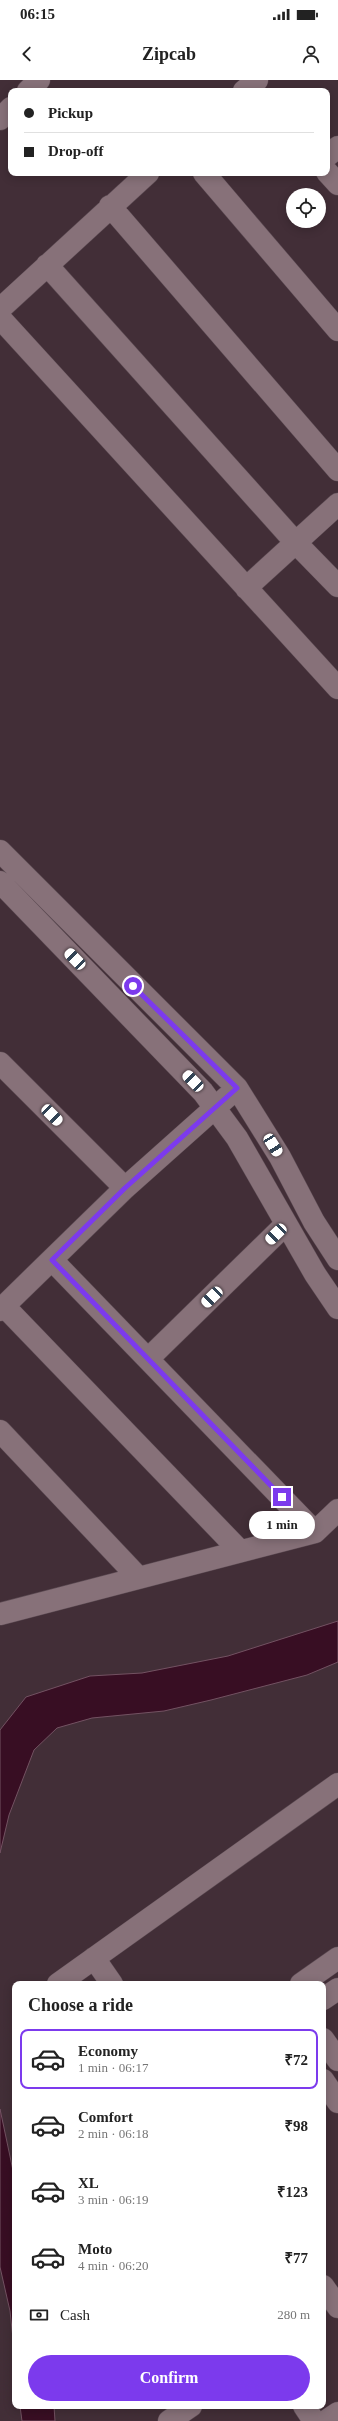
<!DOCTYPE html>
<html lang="en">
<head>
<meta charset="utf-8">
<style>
  body { margin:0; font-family:"Times New Roman",serif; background:#f6f6f6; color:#222; height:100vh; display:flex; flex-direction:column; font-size:15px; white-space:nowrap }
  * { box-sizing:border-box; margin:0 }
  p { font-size:13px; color:#767676 }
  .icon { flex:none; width:22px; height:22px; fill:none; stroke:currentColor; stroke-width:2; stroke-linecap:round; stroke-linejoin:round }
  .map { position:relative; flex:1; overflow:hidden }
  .panel { position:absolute; left:12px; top:1901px; width:314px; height:428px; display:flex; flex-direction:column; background:#fff; border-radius:8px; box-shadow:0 2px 10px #0003 }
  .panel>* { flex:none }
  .hud { position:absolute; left:8px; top:8px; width:322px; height:88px; border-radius:8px; box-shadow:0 2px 10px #0003; display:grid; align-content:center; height:88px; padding:0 16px; background:#fff }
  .fabs { position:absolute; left:286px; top:108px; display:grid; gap:8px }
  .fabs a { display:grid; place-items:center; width:40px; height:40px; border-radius:50%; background:#fff; box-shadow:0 2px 10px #0003; font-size:20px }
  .end { position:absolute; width:18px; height:18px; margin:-9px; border:5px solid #7c3aed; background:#fff; box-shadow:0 0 0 2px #fff }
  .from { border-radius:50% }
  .bubble { position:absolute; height:28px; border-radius:14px; background:#fff; box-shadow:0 2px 10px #0003; font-size:13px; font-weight:600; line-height:28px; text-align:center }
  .car { position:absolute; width:12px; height:24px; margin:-12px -6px; border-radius:5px; box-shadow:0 0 3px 1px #0007; background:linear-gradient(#fff 24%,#345 0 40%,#fff 0 76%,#345 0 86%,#fff 0) }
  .hud b { display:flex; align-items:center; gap:14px; height:38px; font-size:15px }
  .hud b+b { border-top:1px solid #e0e0e0 }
  .hud i { width:10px; height:10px; background:#222 }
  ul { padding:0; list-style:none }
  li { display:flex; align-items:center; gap:12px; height:60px; margin:0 8px 6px; padding:0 8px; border:2px solid transparent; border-radius:8px }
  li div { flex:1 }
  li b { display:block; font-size:15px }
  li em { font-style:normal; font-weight:600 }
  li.on { border-color:#7c3aed }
  li>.icon { width:36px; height:36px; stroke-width:1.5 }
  h2 { padding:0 16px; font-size:18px; line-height:48px }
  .pay { display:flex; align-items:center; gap:10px; height:44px; padding:0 16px; font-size:15px }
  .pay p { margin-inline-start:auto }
  .primary-button { display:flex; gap:8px; margin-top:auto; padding:8px 16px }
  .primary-button a { flex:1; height:46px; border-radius:24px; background:#7c3aed; color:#fff; font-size:16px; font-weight:600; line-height:46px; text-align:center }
  .status { display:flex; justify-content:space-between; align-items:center; height:28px; padding:0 20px; background:#fff; direction:ltr }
  .status svg { height:11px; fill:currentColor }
  header { display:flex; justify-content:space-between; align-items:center; height:52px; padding:0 16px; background:#fff; font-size:18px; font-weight:600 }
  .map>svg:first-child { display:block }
</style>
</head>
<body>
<div class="status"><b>06:15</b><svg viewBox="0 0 49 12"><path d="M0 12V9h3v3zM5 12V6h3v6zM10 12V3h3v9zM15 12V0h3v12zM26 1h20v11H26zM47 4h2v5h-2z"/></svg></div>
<header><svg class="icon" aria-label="back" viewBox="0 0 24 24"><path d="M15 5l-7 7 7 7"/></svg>Zipcab<svg class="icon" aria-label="person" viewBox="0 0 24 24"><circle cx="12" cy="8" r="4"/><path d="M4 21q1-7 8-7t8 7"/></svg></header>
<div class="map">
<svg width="338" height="2341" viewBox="0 0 338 2341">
  <rect width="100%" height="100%" fill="#422e37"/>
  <path fill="#380e23" stroke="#735262" d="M 338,1541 L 338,1582 L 307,1595 L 211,1620 L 164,1631 L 92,1638 L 57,1648 L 34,1670 L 9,1735 L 0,1773 L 0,1650 L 26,1617 L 90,1596 L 142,1593 L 228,1576 Z
    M 0,2029 L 15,2100 L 15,2277 L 10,2231 L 0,2187 Z
    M 20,2326 L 54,2326 L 55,2341 L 22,2341 Z"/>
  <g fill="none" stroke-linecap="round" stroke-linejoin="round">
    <g stroke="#5b4a52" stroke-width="23">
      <path id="minor" d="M 28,11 L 39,0
        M 244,11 L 257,0
        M 0,39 L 11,28
        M 327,76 L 338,67
        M 327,92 L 338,104
        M 204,93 L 338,250
        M 110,126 L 338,390
        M 47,185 L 296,463 L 338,506
        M 0,229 L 148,93
        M 0,238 L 338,608
        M 246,508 L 338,424
        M 0,771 L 237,1008 L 280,1077 L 314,1142 L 338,1179
        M 0,802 L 203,1012 L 237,1058 L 315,1194 L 338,1228
        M 0,983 L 125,1108
        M 52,1180 L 315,1452
        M 4,1226 L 240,1471
        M 0,1230 L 125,1108 L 227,1017
        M 148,1279 L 286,1144
        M 0,1351 L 138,1497
        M 0,1534 L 315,1452 L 338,1430
        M 94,1878 L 112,1904
        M 58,1904 L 338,1704
        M 301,1904 L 338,1878
        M 323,1919 L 338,1909
        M 323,1959 L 338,1980
        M 323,2000 L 338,2022
        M 323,2206 L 338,2227
        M 304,2326 L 314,2341
        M 169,2341 L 191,2326
        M 326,2341 L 338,2333"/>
    </g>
    <use href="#minor" stroke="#877179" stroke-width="22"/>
  </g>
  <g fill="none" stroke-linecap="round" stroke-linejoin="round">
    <path stroke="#7c3aed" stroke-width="5" d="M 133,906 L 237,1008 L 125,1108 L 52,1180 L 282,1417"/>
  </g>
</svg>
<div class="fabs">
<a><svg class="icon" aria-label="locate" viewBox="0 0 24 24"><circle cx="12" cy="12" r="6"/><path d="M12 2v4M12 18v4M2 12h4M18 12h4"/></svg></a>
</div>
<i class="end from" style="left:133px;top:906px"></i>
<i class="end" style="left:282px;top:1417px"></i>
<div class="bubble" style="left:249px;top:1431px;width:66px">1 min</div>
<i class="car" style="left:75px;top:879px;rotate:316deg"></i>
<i class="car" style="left:193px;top:1001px;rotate:316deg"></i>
<i class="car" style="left:52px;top:1035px;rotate:135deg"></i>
<i class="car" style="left:273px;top:1065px;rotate:148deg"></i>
<i class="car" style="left:276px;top:1154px;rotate:226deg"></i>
<i class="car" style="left:212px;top:1217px;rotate:226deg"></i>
<div class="hud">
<b><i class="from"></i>Pickup</b>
<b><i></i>Drop-off</b>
</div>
<section class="panel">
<h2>Choose a ride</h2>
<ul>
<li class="on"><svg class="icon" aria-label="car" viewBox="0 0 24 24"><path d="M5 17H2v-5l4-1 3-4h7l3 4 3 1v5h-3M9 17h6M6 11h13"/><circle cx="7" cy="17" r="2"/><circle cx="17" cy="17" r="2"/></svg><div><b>Economy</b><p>1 min · 06:17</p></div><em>₹72</em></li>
<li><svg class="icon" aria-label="car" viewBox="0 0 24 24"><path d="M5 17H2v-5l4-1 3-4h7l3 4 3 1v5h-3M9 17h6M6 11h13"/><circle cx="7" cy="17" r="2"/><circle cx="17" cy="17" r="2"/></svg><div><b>Comfort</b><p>2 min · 06:18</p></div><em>₹98</em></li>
<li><svg class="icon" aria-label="car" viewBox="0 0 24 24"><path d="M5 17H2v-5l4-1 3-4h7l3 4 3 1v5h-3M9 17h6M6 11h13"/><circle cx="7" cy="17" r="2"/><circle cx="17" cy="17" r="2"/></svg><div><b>XL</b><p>3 min · 06:19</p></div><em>₹123</em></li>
<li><svg class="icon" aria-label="car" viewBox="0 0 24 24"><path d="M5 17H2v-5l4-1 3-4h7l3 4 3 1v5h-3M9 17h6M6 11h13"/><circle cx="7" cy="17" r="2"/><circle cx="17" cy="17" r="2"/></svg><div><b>Moto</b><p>4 min · 06:20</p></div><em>₹77</em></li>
</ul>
<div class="pay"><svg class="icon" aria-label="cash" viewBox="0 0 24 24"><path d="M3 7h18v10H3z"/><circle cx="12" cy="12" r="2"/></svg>Cash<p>280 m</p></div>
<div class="primary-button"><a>Confirm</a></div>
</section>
</div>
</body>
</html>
